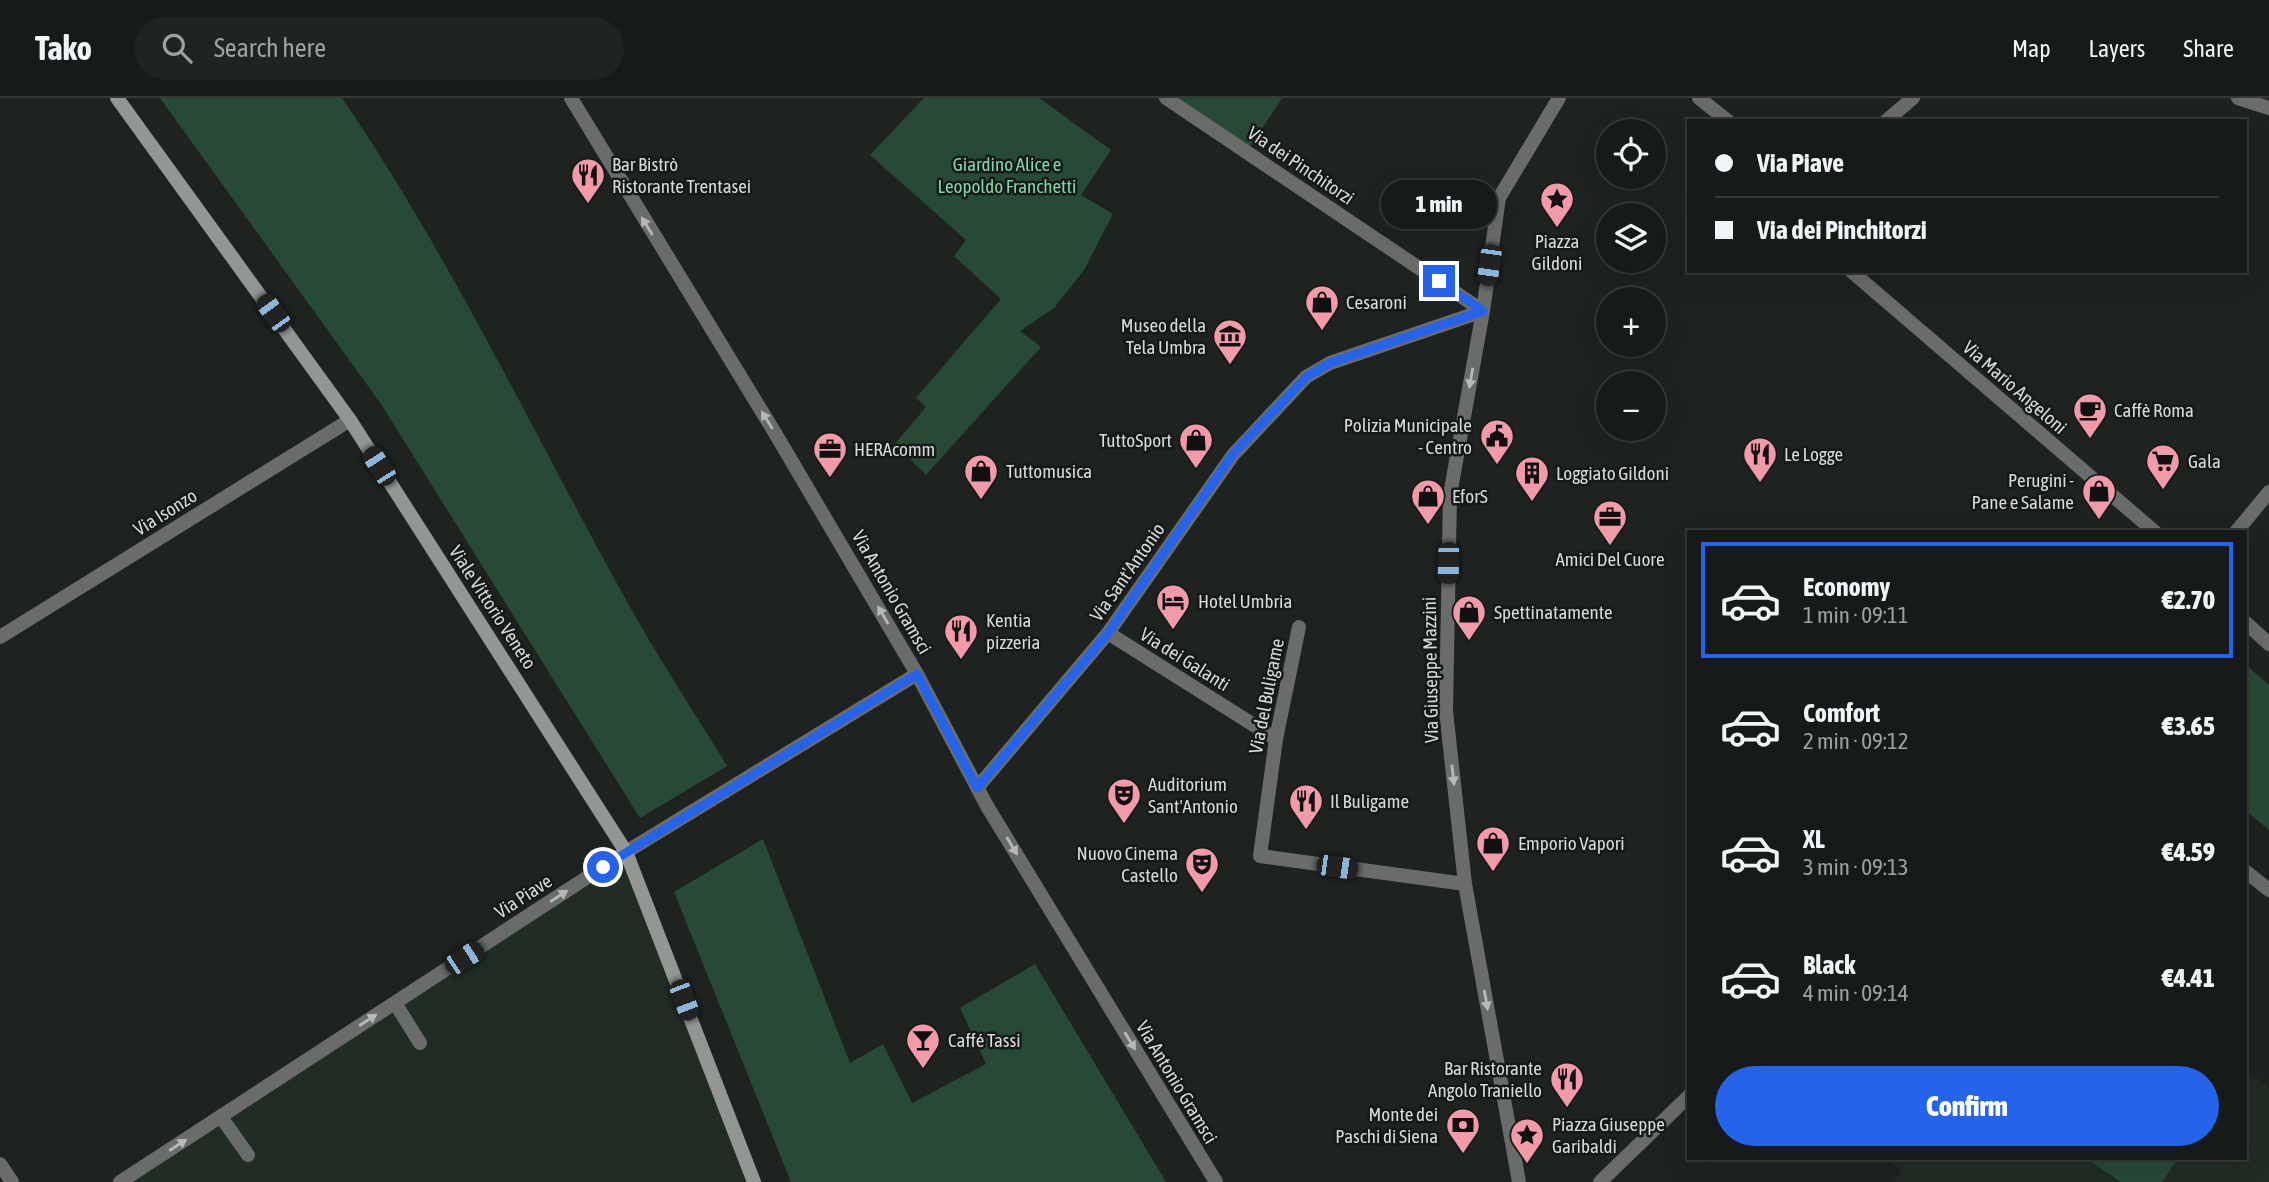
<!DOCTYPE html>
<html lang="en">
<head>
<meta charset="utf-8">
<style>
  body { margin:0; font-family:"Asap Condensed",sans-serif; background:#1f2321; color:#f1f3f6; height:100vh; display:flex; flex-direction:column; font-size:26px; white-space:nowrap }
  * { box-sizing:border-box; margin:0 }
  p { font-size:23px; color:#9ea1a2 }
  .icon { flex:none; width:38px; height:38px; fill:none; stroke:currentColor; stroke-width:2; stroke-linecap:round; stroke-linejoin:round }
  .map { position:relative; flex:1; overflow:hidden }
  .drawer { position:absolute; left:1687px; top:432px; width:560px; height:630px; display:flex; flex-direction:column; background:#161a18; border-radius:0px; box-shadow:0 7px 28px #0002,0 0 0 2px #353837 }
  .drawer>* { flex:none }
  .hud { position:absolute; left:1687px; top:21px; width:560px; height:154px; border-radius:0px; box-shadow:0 7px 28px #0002,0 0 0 2px #353837; display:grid; align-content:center; height:154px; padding:0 28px; background:#161a18 }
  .fabs { position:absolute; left:1596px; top:21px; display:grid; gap:14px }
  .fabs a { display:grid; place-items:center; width:70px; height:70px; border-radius:50%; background:#161a18; box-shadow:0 7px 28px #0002,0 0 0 2px #353837; font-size:35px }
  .end { position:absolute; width:32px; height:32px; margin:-16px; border:9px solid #2563eb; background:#fff; box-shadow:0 0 0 4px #fff }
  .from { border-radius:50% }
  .bubble { position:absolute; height:49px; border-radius:24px; background:#161a18; box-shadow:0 7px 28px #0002,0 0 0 2px #353837; font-size:23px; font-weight:800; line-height:49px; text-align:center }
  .car { position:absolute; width:21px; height:42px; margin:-21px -10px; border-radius:9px; box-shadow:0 0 5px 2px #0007; background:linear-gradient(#222 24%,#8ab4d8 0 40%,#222 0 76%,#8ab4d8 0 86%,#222 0) }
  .hud b { display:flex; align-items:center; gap:24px; height:66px; font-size:26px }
  .hud b+b { border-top:2px solid #353837 }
  .hud i { width:18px; height:18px; background:#f1f3f6 }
  ul { padding:12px 0 0; list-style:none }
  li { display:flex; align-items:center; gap:21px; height:116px; margin:0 14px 10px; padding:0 14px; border:4px solid transparent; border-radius:0px }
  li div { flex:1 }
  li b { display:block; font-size:26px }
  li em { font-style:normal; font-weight:800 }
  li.on { border-color:#2563eb }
  li>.icon { width:63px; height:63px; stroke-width:1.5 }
  .primary-button { display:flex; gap:14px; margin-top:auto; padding:14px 28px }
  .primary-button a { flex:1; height:80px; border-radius:42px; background:#2563eb; color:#fff; font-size:28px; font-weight:800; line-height:80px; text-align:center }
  header { display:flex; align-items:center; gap:42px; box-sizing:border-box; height:98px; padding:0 35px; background:#161a18; border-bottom:2px solid #353837 }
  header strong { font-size:33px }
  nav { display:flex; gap:38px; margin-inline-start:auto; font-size:24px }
  .search { width:490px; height:63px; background:#1f2321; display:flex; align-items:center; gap:18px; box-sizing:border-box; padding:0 24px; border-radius:38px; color:#9ea1a2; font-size:26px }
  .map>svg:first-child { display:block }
</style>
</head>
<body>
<header>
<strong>Tako</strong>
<div class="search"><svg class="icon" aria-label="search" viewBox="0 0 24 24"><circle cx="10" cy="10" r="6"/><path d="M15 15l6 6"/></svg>Search here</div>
<nav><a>Map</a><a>Layers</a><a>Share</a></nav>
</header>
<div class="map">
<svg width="2269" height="1084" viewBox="0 0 2269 1084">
  <rect width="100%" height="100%" fill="#1e2320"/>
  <path fill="#212c25" d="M 626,754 L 754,1084 L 120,1084 Z
    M 2245,974 L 2269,990 L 2269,1084 L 1894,1084 L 1902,1072 L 1883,1061 L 2245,1060 Z"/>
  <path fill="#274a37" d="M 160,0 L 342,0 C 452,161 535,339 630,509 C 660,563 695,615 727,668 L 640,720 L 381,306 Z
    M 924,0 L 1039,0 L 1111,52 L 1081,97 L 1113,116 L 1084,172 L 1054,210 L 1020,233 L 1041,249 L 926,377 L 895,346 L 926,309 L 916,300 L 1001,201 L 954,158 L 966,142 L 870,57 Z
    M 1179,0 L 1282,0 L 1250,49 Z
    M 2245,566 L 2269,587 L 2269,732 L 2245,712 Z
    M 763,741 L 850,965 L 883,946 L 912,1005 L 986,966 L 960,910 L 1035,866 L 1166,1084 L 791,1084 L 674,794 Z
    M 2087,1061 L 2178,1061 L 2162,1084 L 2121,1084 Z"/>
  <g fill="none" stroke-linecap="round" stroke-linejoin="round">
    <path stroke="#696c6a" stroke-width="14" d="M 571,0 L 775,335 L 917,576 L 987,708 L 1216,1084
      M 1166,0 L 1483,213
      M 1699,0 L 1728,23
      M 2238,0 L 2269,10
      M 1886,23 L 1913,0
      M 1851,173 L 2155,434
      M 2236,434 L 2269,394
      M 2245,524 L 2269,546
      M 1299,529 L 1276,641 L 1260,758 L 1465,786
      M 1108,535 L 1276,641
      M 0,539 L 350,322
      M 977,690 L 1108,535 L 1233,357 L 1306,279 L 1330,265 L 1483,213
      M 2245,773 L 2269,792
      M 395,905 L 420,945
      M 221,1019 L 248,1057
      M 0,1066 L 12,1084
      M 120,1084 L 626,754 L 917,576
      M 1519,1084 L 1465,786 L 1446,613 L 1450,397 L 1483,213 L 1499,100 L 1559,0
      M 1600,1084 L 1689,998"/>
    <path stroke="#929794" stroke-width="14" d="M 117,0 L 350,322 L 626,754 L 754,1084"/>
  </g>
  <defs><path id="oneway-solid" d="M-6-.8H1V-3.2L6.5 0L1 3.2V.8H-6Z" transform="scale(1.75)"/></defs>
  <g fill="#b6b9b7">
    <use href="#oneway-solid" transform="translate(647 128) rotate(-122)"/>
    <use href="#oneway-solid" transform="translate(1471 280) rotate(100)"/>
    <use href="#oneway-solid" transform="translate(767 322) rotate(-122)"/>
    <use href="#oneway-solid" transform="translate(883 517) rotate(-120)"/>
    <use href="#oneway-solid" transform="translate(1453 677) rotate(84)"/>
    <use href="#oneway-solid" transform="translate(1012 748) rotate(59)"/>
    <use href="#oneway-solid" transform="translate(559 798) rotate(-33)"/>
    <use href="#oneway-solid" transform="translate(1486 902) rotate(80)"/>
    <use href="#oneway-solid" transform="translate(368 922) rotate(-33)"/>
    <use href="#oneway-solid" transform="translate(1130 943) rotate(59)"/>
    <use href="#oneway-solid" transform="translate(178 1047) rotate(-33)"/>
  </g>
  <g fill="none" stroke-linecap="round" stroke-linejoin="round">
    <path stroke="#2563eb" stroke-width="9" d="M 603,769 L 917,576 L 977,690 L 1108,535 L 1233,356 L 1306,279 L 1330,265 L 1483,213 L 1439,183"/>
  </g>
  <defs>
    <g id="restaurant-pin" transform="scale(1.75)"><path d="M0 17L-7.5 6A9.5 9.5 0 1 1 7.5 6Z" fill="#f39aa9" stroke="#151917"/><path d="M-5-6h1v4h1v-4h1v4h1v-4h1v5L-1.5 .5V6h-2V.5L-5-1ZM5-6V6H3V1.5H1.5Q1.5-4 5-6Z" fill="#111"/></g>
    <g id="sight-pin" transform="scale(1.75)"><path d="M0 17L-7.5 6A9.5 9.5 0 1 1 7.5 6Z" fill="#f39aa9" stroke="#151917"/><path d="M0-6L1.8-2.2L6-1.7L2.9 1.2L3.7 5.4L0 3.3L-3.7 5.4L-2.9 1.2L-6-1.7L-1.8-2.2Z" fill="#111"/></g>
    <g id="shop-pin" transform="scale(1.75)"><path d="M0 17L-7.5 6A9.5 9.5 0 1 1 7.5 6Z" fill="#f39aa9" stroke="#151917"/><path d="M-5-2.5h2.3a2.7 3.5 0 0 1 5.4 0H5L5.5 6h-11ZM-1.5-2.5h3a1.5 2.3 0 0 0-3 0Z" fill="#111"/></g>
    <g id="museum-pin" transform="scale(1.75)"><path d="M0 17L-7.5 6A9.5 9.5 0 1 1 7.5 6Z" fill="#f39aa9" stroke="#151917"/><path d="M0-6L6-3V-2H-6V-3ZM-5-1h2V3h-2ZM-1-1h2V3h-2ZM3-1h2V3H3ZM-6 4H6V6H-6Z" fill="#111"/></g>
    <g id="cafe-pin" transform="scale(1.75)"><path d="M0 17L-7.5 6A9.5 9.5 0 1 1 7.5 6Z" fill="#f39aa9" stroke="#151917"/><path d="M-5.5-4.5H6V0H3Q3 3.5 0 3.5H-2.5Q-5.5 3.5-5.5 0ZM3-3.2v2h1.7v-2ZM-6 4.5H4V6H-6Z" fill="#111"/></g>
    <g id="civic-pin" transform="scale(1.75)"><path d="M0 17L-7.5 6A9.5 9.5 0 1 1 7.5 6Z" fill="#f39aa9" stroke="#151917"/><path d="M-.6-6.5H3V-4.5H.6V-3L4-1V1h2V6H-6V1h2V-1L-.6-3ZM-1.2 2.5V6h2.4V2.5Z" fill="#111"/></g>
    <g id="office-pin" transform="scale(1.75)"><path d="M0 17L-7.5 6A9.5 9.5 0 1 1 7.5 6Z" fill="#f39aa9" stroke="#151917"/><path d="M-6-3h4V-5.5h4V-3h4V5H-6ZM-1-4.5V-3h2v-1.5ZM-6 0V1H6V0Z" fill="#111"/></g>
    <g id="supermarket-pin" transform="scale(1.75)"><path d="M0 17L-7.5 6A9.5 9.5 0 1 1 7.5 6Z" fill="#f39aa9" stroke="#151917"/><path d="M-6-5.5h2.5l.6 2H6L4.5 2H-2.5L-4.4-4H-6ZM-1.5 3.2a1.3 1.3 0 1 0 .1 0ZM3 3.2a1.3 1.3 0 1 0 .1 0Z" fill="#111"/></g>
    <g id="building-pin" transform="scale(1.75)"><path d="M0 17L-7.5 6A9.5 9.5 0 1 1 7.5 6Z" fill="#f39aa9" stroke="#151917"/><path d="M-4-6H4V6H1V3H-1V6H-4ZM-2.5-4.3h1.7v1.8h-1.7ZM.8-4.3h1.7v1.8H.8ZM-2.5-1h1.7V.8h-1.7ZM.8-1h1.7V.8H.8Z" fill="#111"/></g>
    <g id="hotel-pin" transform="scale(1.75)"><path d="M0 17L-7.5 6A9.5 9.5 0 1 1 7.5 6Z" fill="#f39aa9" stroke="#151917"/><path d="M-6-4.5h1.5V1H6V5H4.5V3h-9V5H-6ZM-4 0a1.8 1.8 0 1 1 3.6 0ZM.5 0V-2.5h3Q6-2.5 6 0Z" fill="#111"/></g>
    <g id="theatre-pin" transform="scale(1.75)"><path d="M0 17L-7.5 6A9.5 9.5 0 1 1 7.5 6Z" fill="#f39aa9" stroke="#151917"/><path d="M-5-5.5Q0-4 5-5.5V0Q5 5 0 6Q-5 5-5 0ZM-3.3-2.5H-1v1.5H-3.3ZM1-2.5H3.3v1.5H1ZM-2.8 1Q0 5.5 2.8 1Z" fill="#111"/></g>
    <g id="bar-pin" transform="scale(1.75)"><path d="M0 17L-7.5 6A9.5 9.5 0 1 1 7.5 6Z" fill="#f39aa9" stroke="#151917"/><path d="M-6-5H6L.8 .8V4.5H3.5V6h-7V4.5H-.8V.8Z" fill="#111"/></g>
    <g id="bank-pin" transform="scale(1.75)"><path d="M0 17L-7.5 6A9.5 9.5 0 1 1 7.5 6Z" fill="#f39aa9" stroke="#151917"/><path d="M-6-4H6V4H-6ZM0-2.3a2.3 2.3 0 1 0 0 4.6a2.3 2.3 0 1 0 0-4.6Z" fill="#111"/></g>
  </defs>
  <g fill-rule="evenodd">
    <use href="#restaurant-pin" x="588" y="77"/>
    <use href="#sight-pin" x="1557" y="101"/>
    <use href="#shop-pin" x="1322" y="204"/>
    <use href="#museum-pin" x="1230" y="238"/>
    <use href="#cafe-pin" x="2090" y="312"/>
    <use href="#civic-pin" x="1497" y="338"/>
    <use href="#shop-pin" x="1196" y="342"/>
    <use href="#office-pin" x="830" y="351"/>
    <use href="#restaurant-pin" x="1760" y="356"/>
    <use href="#supermarket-pin" x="2163" y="363"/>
    <use href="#shop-pin" x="981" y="373"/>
    <use href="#building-pin" x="1532" y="375"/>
    <use href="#shop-pin" x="2099" y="393"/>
    <use href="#shop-pin" x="1428" y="398"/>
    <use href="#office-pin" x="1610" y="419"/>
    <use href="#hotel-pin" x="1173" y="503"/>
    <use href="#shop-pin" x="1469" y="514"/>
    <use href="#restaurant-pin" x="961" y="533"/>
    <use href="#theatre-pin" x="1124" y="697"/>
    <use href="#restaurant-pin" x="1306" y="703"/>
    <use href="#shop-pin" x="1493" y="745"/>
    <use href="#theatre-pin" x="1202" y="766"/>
    <use href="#bar-pin" x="923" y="942"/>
    <use href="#restaurant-pin" x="1567" y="981"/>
    <use href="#bank-pin" x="1463" y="1027"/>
    <use href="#sight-pin" x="1527" y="1037"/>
  </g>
  <g text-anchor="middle" stroke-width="5" stroke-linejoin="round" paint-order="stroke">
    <g font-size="19" fill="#d7dad8" stroke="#151917" text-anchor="start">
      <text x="612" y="73">Bar Bistrò<tspan x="612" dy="22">Ristorante Trentasei</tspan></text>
      <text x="1557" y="150" text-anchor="middle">Piazza<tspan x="1557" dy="22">Gildoni</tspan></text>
      <text x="1346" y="211">Cesaroni</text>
      <text x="1206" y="234" text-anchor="end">Museo della<tspan x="1206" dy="22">Tela Umbra</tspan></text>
      <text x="2114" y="319">Caffè Roma</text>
      <text x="1472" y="334" text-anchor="end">Polizia Municipale<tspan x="1472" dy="22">- Centro</tspan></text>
      <text x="1172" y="349" text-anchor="end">TuttoSport</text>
      <text x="854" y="358">HERAcomm</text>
      <text x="1784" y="363">Le Logge</text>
      <text x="2188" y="370">Gala</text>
      <text x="1006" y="380">Tuttomusica</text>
      <text x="1556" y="382">Loggiato Gildoni</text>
      <text x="2074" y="389" text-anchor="end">Perugini -<tspan x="2074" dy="22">Pane e Salame</tspan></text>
      <text x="1452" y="405">EforS</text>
      <text x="1610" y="468" text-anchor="middle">Amici Del Cuore</text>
      <text x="1198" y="510">Hotel Umbria</text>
      <text x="1494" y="521">Spettinatamente</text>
      <text x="986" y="529">Kentia<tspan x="986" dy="22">pizzeria</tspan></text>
      <text x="1148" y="693">Auditorium<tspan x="1148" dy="22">Sant'Antonio</tspan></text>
      <text x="1330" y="710">Il Buligame</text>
      <text x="1518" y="752">Emporio Vapori</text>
      <text x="1178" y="762" text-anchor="end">Nuovo Cinema<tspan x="1178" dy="22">Castello</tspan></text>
      <text x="948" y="949">Caffé Tassi</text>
      <text x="1542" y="977" text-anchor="end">Bar Ristorante<tspan x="1542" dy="22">Angolo Traniello</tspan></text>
      <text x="1438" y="1023" text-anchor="end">Monte dei<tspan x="1438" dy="22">Paschi di Siena</tspan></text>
      <text x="1552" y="1033">Piazza Giuseppe<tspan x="1552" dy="22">Garibaldi</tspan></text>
    </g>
    <g font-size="19" fill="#7dd7a6" stroke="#151917">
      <text x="1007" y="73">Giardino Alice e<tspan x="1007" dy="22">Leopoldo Franchetti</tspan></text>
    </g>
    <g font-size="19" fill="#d7dad8" stroke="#151917">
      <text transform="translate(1301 67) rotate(34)" y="7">Via dei Pinchitorzi</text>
      <text transform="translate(2015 289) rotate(41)" y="7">Via Mario Angeloni</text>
      <text transform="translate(165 414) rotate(-32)" y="7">Via Isonzo</text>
      <text transform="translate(1127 474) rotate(-55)" y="7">Via Sant'Antonio</text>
      <text transform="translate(892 494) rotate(60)" y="7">Via Antonio Gramsci</text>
      <text transform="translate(493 509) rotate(57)" y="7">Viale Vittorio Veneto</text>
      <text transform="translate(1185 561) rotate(32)" y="7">Via dei Galanti</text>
      <text transform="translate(1430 572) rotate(-91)" y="7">Via Giuseppe Mazzini</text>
      <text transform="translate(1266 598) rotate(-79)" y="7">Via del Buligame</text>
      <text transform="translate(523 798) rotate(-33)" y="7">Via Piave</text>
      <text transform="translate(1177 984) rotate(59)" y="7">Via Antonio Gramsci</text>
    </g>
  </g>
</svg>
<div class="fabs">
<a><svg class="icon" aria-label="locate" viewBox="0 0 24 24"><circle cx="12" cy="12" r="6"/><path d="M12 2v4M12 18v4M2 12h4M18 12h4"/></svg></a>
<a><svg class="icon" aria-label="layers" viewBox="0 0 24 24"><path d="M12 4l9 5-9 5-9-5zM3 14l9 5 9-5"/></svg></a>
<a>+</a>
<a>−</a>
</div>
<i class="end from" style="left:603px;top:769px"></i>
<i class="end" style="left:1439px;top:183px"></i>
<div class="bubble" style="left:1381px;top:82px;width:116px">1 min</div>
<i class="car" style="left:1489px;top:167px;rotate:188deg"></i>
<i class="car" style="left:273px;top:215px;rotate:324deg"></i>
<i class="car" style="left:379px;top:368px;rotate:327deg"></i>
<i class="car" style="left:1448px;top:465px;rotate:181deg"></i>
<i class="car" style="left:1337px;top:769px;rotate:98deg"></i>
<i class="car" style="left:464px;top:860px;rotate:57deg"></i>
<i class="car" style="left:684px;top:902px;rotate:159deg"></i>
<div class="hud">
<b><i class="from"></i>Via Piave</b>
<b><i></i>Via dei Pinchitorzi</b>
</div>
<section class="drawer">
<ul>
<li class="on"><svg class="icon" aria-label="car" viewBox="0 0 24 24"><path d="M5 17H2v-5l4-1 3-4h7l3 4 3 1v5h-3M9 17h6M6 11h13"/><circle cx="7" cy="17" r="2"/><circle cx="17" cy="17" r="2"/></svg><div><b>Economy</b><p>1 min · 09:11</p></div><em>€2.70</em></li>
<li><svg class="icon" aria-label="car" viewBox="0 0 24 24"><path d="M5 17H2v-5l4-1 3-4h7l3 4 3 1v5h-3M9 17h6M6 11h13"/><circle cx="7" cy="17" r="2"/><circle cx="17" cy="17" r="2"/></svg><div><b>Comfort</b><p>2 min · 09:12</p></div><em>€3.65</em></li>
<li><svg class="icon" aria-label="car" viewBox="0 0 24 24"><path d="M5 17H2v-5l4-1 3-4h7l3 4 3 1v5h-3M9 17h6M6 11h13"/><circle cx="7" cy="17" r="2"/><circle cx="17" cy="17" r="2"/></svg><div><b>XL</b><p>3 min · 09:13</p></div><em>€4.59</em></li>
<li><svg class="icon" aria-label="car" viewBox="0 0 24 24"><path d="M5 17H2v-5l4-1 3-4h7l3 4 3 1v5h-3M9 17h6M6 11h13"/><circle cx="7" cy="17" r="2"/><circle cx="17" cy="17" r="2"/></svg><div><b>Black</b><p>4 min · 09:14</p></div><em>€4.41</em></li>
</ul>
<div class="primary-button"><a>Confirm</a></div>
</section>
</div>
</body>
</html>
